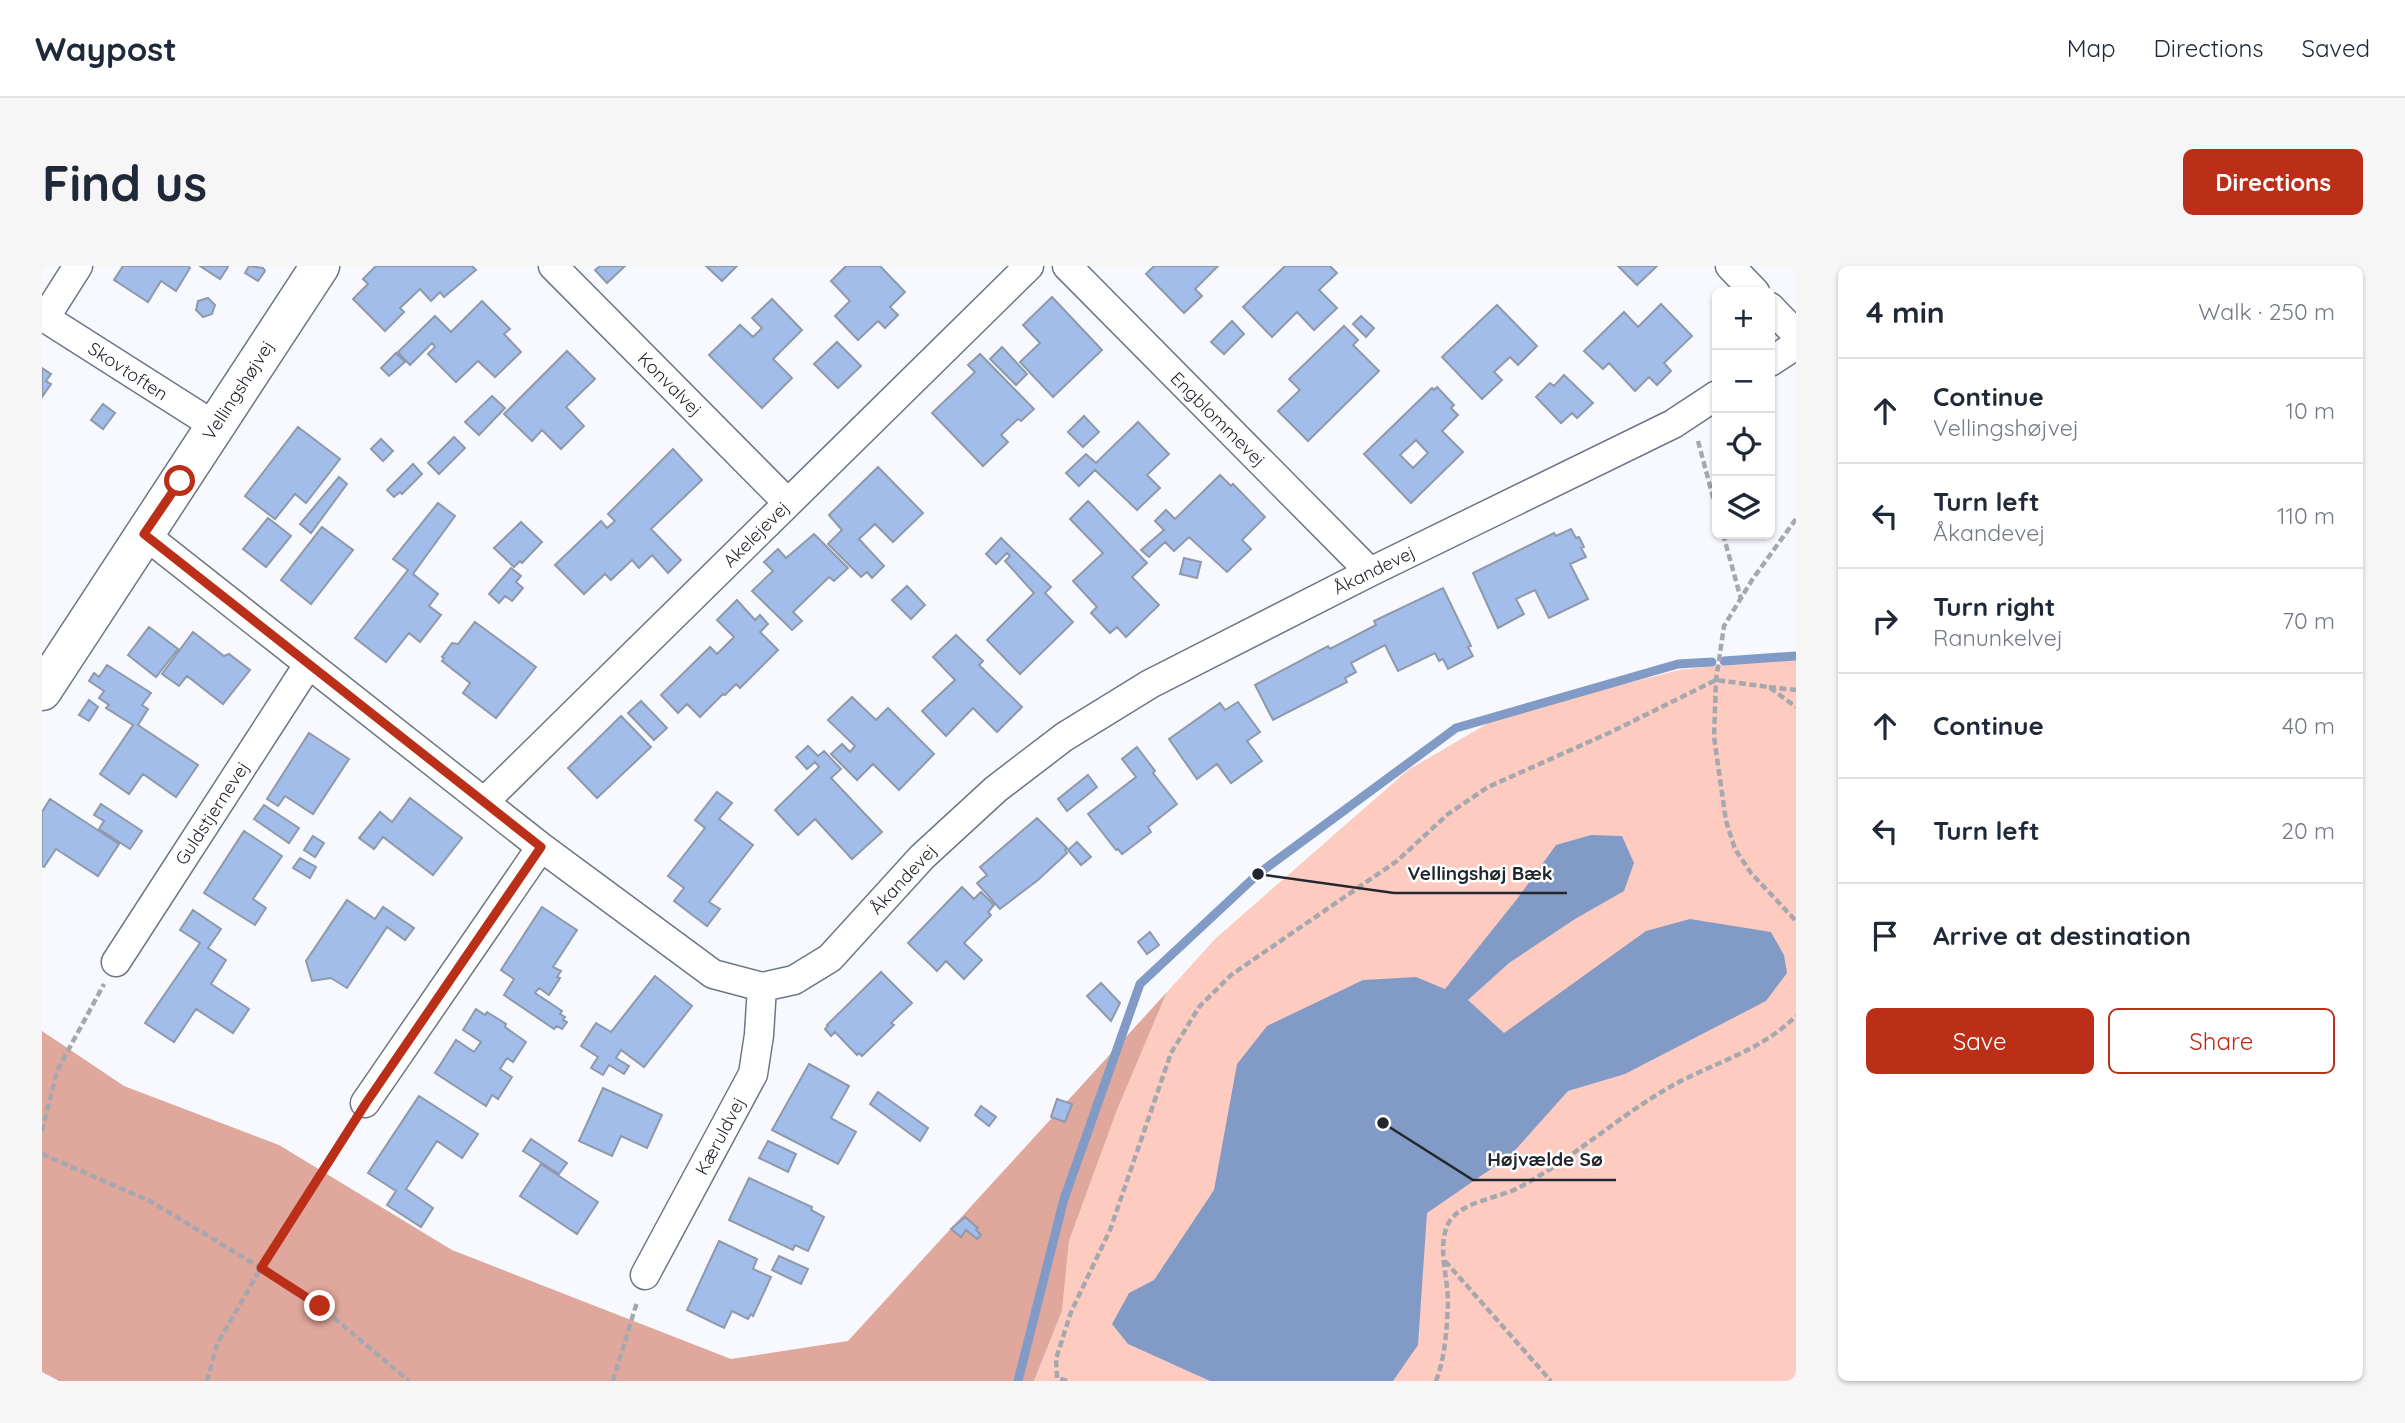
<!DOCTYPE html>
<html lang="en">
<head>
<meta charset="utf-8">
<style>
	:root { --surface:#fff; --page:#f6f6f7; --text:#1f2937; --muted:#747a83; --line:#e0e1e3; --accent:#bb2f19 }
	body { margin:0; font-family:Quicksand,sans-serif; background:var(--page); color:var(--text) }
	.controls { position:absolute; right:21px; top:21px; display:grid; overflow:hidden; border-radius:10px; box-shadow:0 2px 5px #0004 }
	.controls button { width:63px; height:63px; display:grid; place-items:center; padding:0; border:0; border-bottom:2px solid var(--line); background:var(--surface); color:var(--text); font:35px sans-serif }
	.stop { position:absolute; width:21px; height:21px; margin:-16px; border:5px solid #bb2f19; border-radius:50%; background:#fff }
	.stop.end { background:#bb2f19; border-color:#fff; box-shadow:0 2px 7px #0008 }
	.list { margin:0; padding:0; list-style:none }
	h2 { display:flex; justify-content:space-between; align-items:center; height:91px; margin:0; padding:0 28px; font-size:30px }
	h2 small { font-size:23px; font-weight:400; color:var(--muted) }
	.list li { display:grid; grid-template-columns:46px 1fr auto; gap:21px; align-items:center; box-sizing:border-box; height:105px; padding:0 28px; border-top:2px solid var(--line) }
	.list b { display:block; font-size:26px; white-space:nowrap }
	.list p { margin:0; font-size:23px; white-space:nowrap; color:var(--muted) }
	.list em { font-size:23px; font-style:normal; color:var(--muted) }
	.actions { display:flex; gap:14px; padding:21px 28px }
	.actions a { flex:1; padding:16px 0; border:2px solid var(--accent); border-radius:10px; text-align:center; font-size:24px; color:var(--accent) }
	.actions .main { background:var(--accent); color:#fff }
	.icon { flex:none; width:38px; height:38px; fill:none; stroke:currentColor; stroke-width:2; stroke-linecap:round; stroke-linejoin:round }
	.map { position:relative; flex:none; width:1754px; height:1115px; overflow:hidden; border-radius:10px }
	header { display:flex; align-items:center; gap:42px; box-sizing:border-box; height:98px; padding:0 35px; background:var(--surface); border-bottom:2px solid var(--line) }
	header strong { font-size:33px }
	nav { display:flex; gap:38px; margin-inline-start:auto; font-size:24px }
	.intro { display:flex; align-items:center; justify-content:space-between; box-sizing:border-box; height:168px; padding:0 42px }
	h1 { margin:0; font-size:49px }
	.button { padding:18px 32px; border-radius:10px; background:var(--accent); color:#fff; font-size:24px; font-weight:700 }
	main { display:flex; gap:42px; padding:0 42px }
	aside { flex:1; background:var(--surface); border-radius:10px; box-shadow:0 2px 5px #0004 }
	.map>svg:first-child { display:block }
	.green { fill:#fecbc0 }
	.forest { fill:#e0a79c }
	.water { fill:#829bc6 }
	.lines { fill:none; stroke-linecap:round; stroke-linejoin:round }
	.stream { stroke:#829bc6; stroke-width:9 }
	.building { fill:#a2bde9; stroke:#8e99ac; stroke-width:2; fill-rule:evenodd }
	.street-casing { stroke:#6b7687; stroke-width:31 }
	.secondary-casing { stroke:#6b7687; stroke-width:41 }
	.path { stroke:#a5a8ae; stroke-width:4.5; stroke-dasharray:7 3.5; stroke-linecap:butt }
	.street { stroke:#fff; stroke-width:28 }
	.secondary { stroke:#fff; stroke-width:38 }
	.route { stroke:#bb2f19; stroke-width:9 }
	.labels { text-anchor:middle; dominant-baseline:central; stroke-width:5; stroke-linejoin:round; paint-order:stroke }
	.street-label { font-size:18px; fill:#22262e; stroke:#fff }
	.leader { fill:none; stroke:#22262e; stroke-width:2.5 }
	.callout-dot { fill:#22262e; stroke:#fff; stroke-width:2.5 }
	.callout-label { font-size:19px; text-anchor:middle; font-weight:bold; fill:#22262e; stroke:#fff; stroke-width:5; stroke-linejoin:round; paint-order:stroke }
</style>
</head>
<body>
<header>
<strong>Waypost</strong>
<nav><a>Map</a><a>Directions</a><a>Saved</a></nav>
</header>
<div class="intro"><h1>Find us</h1><a class="button">Directions</a></div>
<main>
<div class="map">
<svg width="1754" height="1115" viewBox="0 0 1754 1115">
	<rect width="100%" height="100%" fill="#f7f9fe"/>
	<!-- green -->
	<path class="green" d="M1754,390V1115H992L1020,1045L1027,975L1075,844L1125,726L1173,673L1366,504L1460,449L1637,404Z"/>
	<!-- forest -->
	<path class="forest" d="M1125,726L1075,844L1027,975L1020,1045L992,1115H17L0,1106V765L82,820L237,879L410,984L689,1093L806,1075Z"/>
	<!-- water -->
	<path class="water" d="M1549,569L1580,570L1592,597L1582,625L1533,653L1467,697L1426,734L1462,767L1604,665L1648,653L1729,666L1742,689L1745,707L1724,735L1583,808L1526,825L1468,890L1385,947L1376,1079L1351,1115H1168L1086,1078L1070,1058L1087,1027L1112,1014L1172,924L1195,798L1225,760L1321,714L1374,711L1403,723L1475,633L1514,579Z"/>
	<g class="lines">
		<!-- stream -->
		<path class="stream" d="M1682,395L1754,390
			M976,1115L1022,933L1098,718L1216,608L1414,462L1636,398L1670,396"/>
	</g>
	<!-- building -->
	<path class="building" d="M81,0H146L148,2L134,25L119,15L106,36L72,14Z
		M158,0H185L186,1L178,13Z
		M207,0L221,2L223,5L216,15L203,7Z
		M334,0H430L434,4L402,31L398,26L389,35L378,23L358,42L362,46L343,65L311,33L326,18L321,13Z
		M558,0H583L565,17L553,4Z
		M664,0H695L680,15Z
		M804,0H838L863,26L848,41L856,49L843,62L836,55L816,74L793,50L808,35L789,15Z
		M1112,0H1176L1153,23L1160,30L1142,47L1104,8Z
		M1243,0H1288L1295,7L1277,24L1295,42L1272,64L1255,46L1230,71L1201,41Z
		M1576,0H1615L1595,19Z
		M1010,31L1060,84L1011,131L978,96L998,77L981,59Z
		M166,32L173,39L170,48L161,51L154,44L156,35Z
		M730,33L760,64L731,93L750,112L720,142L667,89L698,59L711,71L720,62L710,52Z
		M440,35L468,63L462,68L479,86L453,111L436,95L414,116L386,88L393,81L390,77L368,99L356,86L393,50L409,66Z
		M1619,38L1650,70L1622,97L1629,105L1615,119L1607,111L1593,125L1567,97L1561,103L1542,85L1582,46L1596,61Z
		M1455,39L1495,80L1476,99L1468,91L1452,106L1460,114L1440,133L1400,91Z
		M1319,50L1332,62L1324,71L1311,58Z
		M1190,55L1202,68L1182,88L1169,76Z
		M1302,60L1316,74L1311,79L1337,105L1266,175L1236,145L1258,124L1247,113Z
		M795,76L819,100L796,122L772,98Z
		M960,81L985,108L974,119L948,93Z
		M525,85L553,113L524,141L542,160L519,183L500,164L490,175L462,148Z
		M354,87L363,96L347,110L339,102Z
		M938,88L992,143L979,155L976,153L959,169L966,176L941,200L890,147L933,106L926,99Z
		M0,102L9,108L4,115L9,118L0,131Z
		M1522,109L1551,137L1535,152L1530,147L1519,157L1494,131L1508,117L1512,120Z
		M1395,121L1412,139L1409,142L1416,149L1400,165L1421,186L1369,237L1322,188L1390,122L1392,124ZM1374,174L1386,187L1371,202L1358,189Z
		M450,130L463,142L437,169L423,156Z
		M61,138L73,147L61,163L49,154Z
		M1042,150L1057,166L1041,181L1026,166Z
		M1096,156L1127,188L1105,209L1118,222L1095,244L1053,204L1037,220L1024,207L1044,188L1054,197Z
		M256,161L298,193L264,237L253,228L233,253L203,230Z
		M412,171L423,182L397,208L386,197Z
		M339,173L351,185L341,195L329,183Z
		M631,183L660,214L609,263L639,294L626,307L610,289L597,302L590,294L569,314L563,308L542,328L513,299L559,255L565,262L573,255L566,248Z
		M371,198L380,208L360,228L358,226L352,231L345,224Z
		M836,201L881,247L851,276L833,258L817,273L842,300L830,312L825,306L819,311L786,278L800,264L787,249Z
		M1178,209L1189,220L1191,218L1223,251L1200,274L1209,283L1185,306L1147,271L1132,285L1123,276L1107,291L1099,284L1122,264L1113,255L1124,244L1133,253Z
		M297,211L305,218L269,267L258,258Z
		M1046,235L1105,297L1090,311L1117,339L1084,371L1075,361L1068,367L1049,347L1055,341L1031,315L1061,287L1028,253Z
		M396,237L413,250L371,308L396,328L387,340L399,349L378,376L367,367L344,396L313,372L366,304L351,293Z
		M226,252L249,270L224,301L201,283Z
		M479,256L500,276L480,297L478,295L472,301L452,282Z
		M280,261L311,284L269,338L239,314Z
		M1529,263L1534,272L1537,271L1542,281L1539,282L1544,291L1528,298L1546,333L1507,352L1493,324L1474,333L1482,348L1456,362L1431,307L1512,267L1514,270Z
		M772,268L806,302L792,315L787,311L751,346L760,355L750,364L710,325L731,305L722,296L736,283L744,292Z
		M959,272L1009,321L1003,327L1031,356L978,408L945,374L992,327L963,295L968,290L965,287L954,298L944,288Z
		M1142,292L1159,296L1155,312L1138,308Z
		M469,302L479,310L474,316L481,322L470,335L463,330L457,337L447,328Z
		M865,320L883,339L869,353L850,334Z
		M1401,322L1429,380L1426,381L1431,390L1406,403L1401,393L1397,395L1393,387L1356,405L1343,379L1309,397L1314,406L1303,412L1305,416L1231,454L1213,419L1286,380L1288,383L1334,359L1332,355Z
		M695,334L713,354L718,349L726,358L718,366L736,384L698,422L694,418L683,429L681,428L658,451L645,438L636,447L619,429L668,381L675,388L692,371L675,354Z
		M433,356L494,401L454,452L421,427L428,417L400,395L402,392L400,391L410,377L416,378Z
		M107,361L136,383L114,411L86,389Z
		M151,366L182,390L187,388L208,404L181,438L145,410L137,420L120,408Z
		M914,369L941,395L937,399L980,441L955,466L931,442L904,470L880,445L913,414L891,391Z
		M65,399L109,427L100,439L106,443L96,459L156,499L134,531L101,508L87,528L58,508L91,459L64,442L67,439L57,432L62,425L47,415L52,407L57,411Z
		M810,431L834,454L846,442L892,488L857,524L831,498L815,514L789,488L800,478L808,486L813,480L786,454Z
		M47,434L56,441L47,455L37,449Z
		M599,435L625,462L612,474L586,447Z
		M1196,436L1218,466L1205,475L1220,495L1189,517L1175,498L1155,513L1127,473L1178,437L1183,444Z
		M579,450L609,481L555,532L526,502Z
		M267,467L307,493L271,548L243,530L236,540L225,533Z
		M766,480L776,490L782,485L799,503L789,512L840,566L810,593L773,553L756,569L733,544L777,501L773,496L765,503L754,491Z
		M1095,481L1113,505L1111,507L1135,538L1106,561L1109,566L1080,588L1076,583L1074,584L1046,548L1094,511L1080,493Z
		M1046,509L1055,521L1025,545L1016,533Z
		M675,526L690,537L677,553L711,579L667,636L678,643L665,660L632,635L642,622L626,610L663,562L653,554Z
		M368,532L420,572L391,609L341,571L332,583L317,572L338,546L350,556Z
		M8,533L77,578L56,610L14,583L2,601L0,600V546Z
		M59,538L100,565L88,583L57,563L62,555L52,549Z
		M222,539L257,562L247,577L212,553Z
		M995,552L1025,582L1023,584L1025,587L996,614L958,643L935,617L945,609L938,601Z
		M202,565L240,590L211,633L224,642L213,659L162,627Z
		M271,570L282,577L273,591L262,584Z
		M1035,576L1049,591L1039,599L1026,584Z
		M258,592L274,601L268,612L251,602Z
		M920,621L932,633L939,626L952,639L946,646L949,649L922,677L940,694L922,713L904,695L895,705L866,677Z
		M305,634L333,653L341,641L372,662L363,674L345,661L305,722L289,712L270,715L264,695Z
		M500,641L535,664L511,701L519,705L515,711L518,712L507,729L497,722L493,727L520,745L518,748L523,751L521,754L525,756L520,763L515,760L512,763L462,729L472,713L459,704Z
		M151,644L179,663L166,682L184,694L169,718L207,743L191,767L154,743L132,776L103,757L158,677L138,664Z
		M1108,666L1117,679L1105,688L1096,676Z
		M839,706L870,737L849,757L852,759L820,790L817,787L815,789L793,766L789,770L783,763L786,760L785,759Z
		M613,710L650,740L602,801L579,784L574,792L587,800L582,808L567,799L561,809L549,802L556,791L539,780L554,757L569,766Z
		M1059,717L1078,737L1069,755L1045,730Z
		M434,743L443,749L445,746L464,758L463,761L484,776L471,796L465,792L458,803L470,811L456,833L450,829L444,840L393,807L414,774L432,786L439,776L421,764Z
		M767,798L807,820L789,852L814,866L796,898L730,864Z
		M561,822L620,849L605,882L579,870L570,890L537,875Z
		M836,826L886,862L878,875L828,838Z
		M377,830L436,868L420,892L395,875L364,923L391,942L379,961L345,939L354,925L326,907Z
		M1015,833L1030,838L1023,856L1009,851Z
		M939,840L954,851L947,860L933,849Z
		M489,873L525,897L517,908L481,885Z
		M726,875L754,888L746,906L717,892Z
		M499,898L556,936L535,968L478,930Z
		M707,912L770,941L769,944L782,951L766,985L753,979L751,984L687,954Z
		M923,951L936,962L934,964L939,969L935,973L924,964L919,971L909,963Z
		M677,975L715,993L711,1003L729,1011L711,1050L709,1048L706,1053L690,1045L682,1062L645,1044Z
		M737,990L766,1003L759,1018L730,1004Z"/>
	<g class="lines">
		<!-- street casing -->
		<g class="street-casing">
			<path id="street" d="M511,0L746,237
				M1025,0L1328,306
				M1688,0L1713,26
				M1728,41L1754,68
				M0,50L173,160
				M3,52L36,0
				M1728,96L1754,79
				M102,268L499,581L671,708L720,721L752,714L788,692L880,591L954,523L1022,471L1108,418L1328,306L1631,158L1675,129
				M442,536L987,0
				M74,696L266,399
				M323,837L499,581
				M603,1009L711,808L717,769L720,721"/>
		</g>
		<!-- secondary casing -->
		<g class="secondary-casing">
			<path id="secondary" d="M0,425L278,0"/>
		</g>
		<!-- path -->
		<path class="path" d="M1656,175L1675,246
			M1754,253L1710,314L1682,360L1674,414L1672,471L1684,555L1693,583L1709,607L1754,655
			M1681,268L1699,333
			M1727,421L1754,424
			M0,865L15,805L62,718
			M0,888L108,935L219,1002L278,1040L367,1115
			M1403,995L1509,1115
			M165,1115L175,1078L219,1002L308,861
			M571,1115L595,1036
			M1025,1115L1015,1112L1014,1093L1029,1046L1068,964L1129,787L1157,741L1189,709L1355,595L1406,548L1446,521L1569,466L1674,414L1727,421L1754,441
			M1394,1115C1403,1092 1405,1062 1406,1037C1406,1011 1395,981 1406,958C1418,935 1455,933 1476,922C1527,895 1571,855 1621,825C1665,798 1716,788 1754,750"/>
		<!-- street -->
		<use href="#street" class="street"/>
		<!-- secondary -->
		<use href="#secondary" class="secondary"/>
	</g>
	<g class="lines">
		<!-- route -->
		<path class="route" d="M138,215L102,268L499,581L324,837L219,1002L278,1040"/>
	</g>
	<g class="labels">
		<!-- street labels -->
		<g class="street-label">
			<text transform="translate(86 105) rotate(33)">Skovtoften</text>
			<text transform="translate(628 118) rotate(45)">Konvalvej</text>
			<text transform="translate(196 124) rotate(-57)">Vellingshøjvej</text>
			<text transform="translate(1176 153) rotate(45)">Engblommevej</text>
			<text transform="translate(714 268) rotate(-45)">Akelejevej</text>
			<text transform="translate(1332 304) rotate(-26)">Åkandevej</text>
			<text transform="translate(170 547) rotate(-57)">Guldstjernevej</text>
			<text transform="translate(861 613) rotate(-47)">Åkandevej</text>
			<text transform="translate(678 870) rotate(-62)">Kæruldvej</text>
		</g>
	</g>
	<!-- callouts -->
	<path class="leader" d="M1216 608L1352 627H1525M1341 857L1431 914H1574"/>
	<g class="callout-dot">
		<circle cx="1216" cy="608" r="7"/>
		<circle cx="1341" cy="857" r="7"/>
	</g>
	<g class="callout-label">
		<text x="1438" y="614">Vellingshøj Bæk</text>
		<text x="1503" y="900">Højvælde Sø</text>
	</g>
</svg>
<div class="controls">
<button>+</button>
<button>−</button>
<button><svg class="icon" aria-label="locate" viewBox="0 0 24 24"><circle cx="12" cy="12" r="6"/><path d="M12 2v4M12 18v4M2 12h4M18 12h4"/></svg></button>
<button><svg class="icon" aria-label="layers" viewBox="0 0 24 24"><path d="M12 4l9 5-9 5-9-5zM3 14l9 5 9-5"/></svg></button>
</div>
<div class="stop" style="left:138px;top:215px"></div>
<div class="stop end" style="left:278px;top:1040px"></div>
</div>
<aside>
<h2>4 min<small>Walk · 250 m</small></h2>
<ul class="list">
<li><svg class="icon" aria-label="ahead" viewBox="0 0 24 24"><path d="M12 20V5M6 11l6-6 6 6"/></svg><div><b>Continue</b><p>Vellingshøjvej</p></div><em>10 m</em></li>
<li><svg class="icon" aria-label="left" viewBox="0 0 24 24"><path d="M17 20v-9H6M10 6l-5 5 5 5"/></svg><div><b>Turn left</b><p>Åkandevej</p></div><em>110 m</em></li>
<li><svg class="icon" aria-label="right" viewBox="0 0 24 24"><path d="M7 20v-9h11M14 6l5 5-5 5"/></svg><div><b>Turn right</b><p>Ranunkelvej</p></div><em>70 m</em></li>
<li><svg class="icon" aria-label="ahead" viewBox="0 0 24 24"><path d="M12 20V5M6 11l6-6 6 6"/></svg><div><b>Continue</b></div><em>40 m</em></li>
<li><svg class="icon" aria-label="left" viewBox="0 0 24 24"><path d="M17 20v-9H6M10 6l-5 5 5 5"/></svg><div><b>Turn left</b></div><em>20 m</em></li>
<li><svg class="icon" aria-label="arrive" viewBox="0 0 24 24"><path d="M6 21V4h12l-3 4 3 4H6"/></svg><div><b>Arrive at destination</b></div></li>
</ul>
<div class="actions"><a class="main">Save</a><a>Share</a></div>
</aside>
</main>
</body>
</html>
